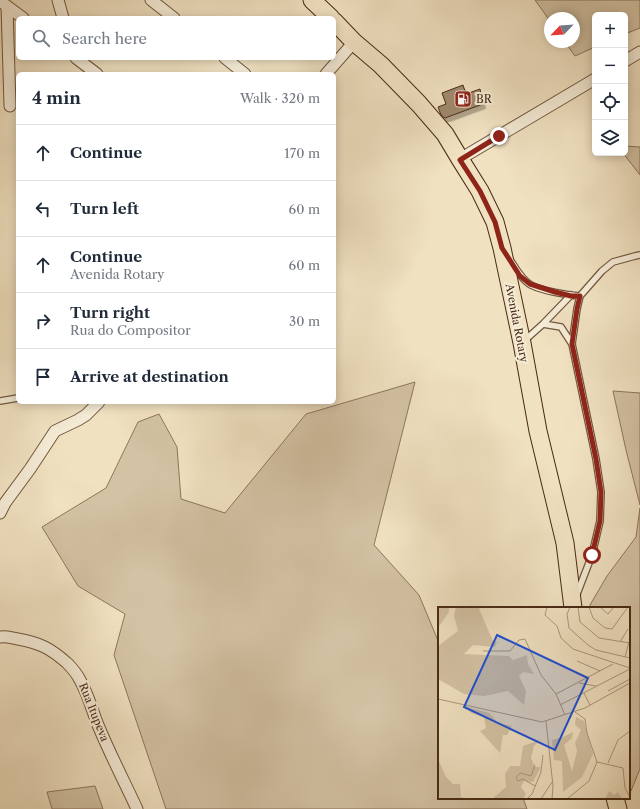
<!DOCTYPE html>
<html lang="en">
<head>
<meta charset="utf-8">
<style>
	:root { --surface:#fff; --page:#f2f2f3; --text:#1f2937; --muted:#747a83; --line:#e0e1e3 }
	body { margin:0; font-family:"Libre Caslon Text",serif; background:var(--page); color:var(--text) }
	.controls { position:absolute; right:12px; top:12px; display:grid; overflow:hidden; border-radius:6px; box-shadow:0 2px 10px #0003 }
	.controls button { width:36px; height:36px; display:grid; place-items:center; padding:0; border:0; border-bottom:1px solid var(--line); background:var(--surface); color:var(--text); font:20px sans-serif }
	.compass { position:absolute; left:544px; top:12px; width:36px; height:36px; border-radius:50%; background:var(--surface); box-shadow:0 2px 10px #0003; rotate:245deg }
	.stop { position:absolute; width:12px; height:12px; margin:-9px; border:3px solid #8f2418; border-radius:50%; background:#fff }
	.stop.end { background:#8f2418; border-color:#fff; box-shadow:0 1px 4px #0008 }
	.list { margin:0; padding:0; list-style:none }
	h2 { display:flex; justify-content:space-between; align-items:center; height:52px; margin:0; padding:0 16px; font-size:17px }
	h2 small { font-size:13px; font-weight:400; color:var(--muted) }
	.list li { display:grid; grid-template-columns:26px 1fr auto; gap:12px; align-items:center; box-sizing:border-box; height:56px; padding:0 16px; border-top:1px solid var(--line) }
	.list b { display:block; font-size:15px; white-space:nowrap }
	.list p { margin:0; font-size:13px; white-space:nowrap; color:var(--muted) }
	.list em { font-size:13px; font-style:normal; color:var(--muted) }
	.icon { flex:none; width:22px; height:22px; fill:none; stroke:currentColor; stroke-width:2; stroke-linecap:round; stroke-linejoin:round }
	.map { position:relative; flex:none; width:640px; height:809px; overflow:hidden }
	.search { position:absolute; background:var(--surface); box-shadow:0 2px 10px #0003; left:16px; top:16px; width:320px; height:44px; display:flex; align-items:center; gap:10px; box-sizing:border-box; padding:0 14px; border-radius:6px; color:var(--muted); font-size:15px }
	.panel { position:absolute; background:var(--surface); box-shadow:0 2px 10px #0003; left:16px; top:72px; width:320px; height:332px; border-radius:6px }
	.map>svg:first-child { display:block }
	.green { fill:#d3c2a4; stroke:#8e765c }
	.building { fill:#9f896e; stroke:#482a14; filter:url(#shadow) }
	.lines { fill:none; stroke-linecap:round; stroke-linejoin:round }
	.lane-casing { stroke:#72583f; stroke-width:8 }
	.street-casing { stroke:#72583f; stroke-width:13 }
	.primary-casing { stroke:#482a14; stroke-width:19 }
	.lane { stroke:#f5ecd7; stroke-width:5.5 }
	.street { stroke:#f5ecd7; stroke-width:11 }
	.primary { stroke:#f0e1c1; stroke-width:17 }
	.route { stroke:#8f2418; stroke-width:5 }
	.labels { text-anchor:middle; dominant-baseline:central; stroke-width:4; stroke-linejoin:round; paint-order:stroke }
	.poi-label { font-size:11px; fill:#482a14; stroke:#f5ecd7; text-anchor:start }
	.street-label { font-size:11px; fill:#482a14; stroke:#f5ecd7 }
	.inset-road { fill:none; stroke:#ad987c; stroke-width:1 }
	.view { fill:#1d4ed8; fill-opacity:0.15; stroke:#1d4ed8; stroke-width:2 }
	.inset-edge { fill:none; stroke:#482a14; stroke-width:2 }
</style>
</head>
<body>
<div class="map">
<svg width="640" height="809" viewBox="0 0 640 809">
	<defs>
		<filter id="shadow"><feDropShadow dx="2.5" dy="4.5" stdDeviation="0" flood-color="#0004"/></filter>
	</defs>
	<rect width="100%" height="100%" fill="#f0e1c1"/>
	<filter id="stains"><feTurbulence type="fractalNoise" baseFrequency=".005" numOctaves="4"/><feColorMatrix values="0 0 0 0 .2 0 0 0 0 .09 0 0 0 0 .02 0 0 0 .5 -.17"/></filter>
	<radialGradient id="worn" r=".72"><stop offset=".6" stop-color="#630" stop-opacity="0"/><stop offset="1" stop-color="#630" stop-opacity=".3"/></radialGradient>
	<!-- green -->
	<path class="green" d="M535,0H640V28L625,34V15H595V47L575,56L565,42H574V18H550V21Z
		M625,146L640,147V175L623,153H625Z
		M415,382L374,545L419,595L439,643V798H523L527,809H166L114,655L125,614L78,586L42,527L106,488L138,422L159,414L177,447L181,499L225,513L306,414Z
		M613,391L640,393V505L626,450Z
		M640,508V769L631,791L629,783V608H591L590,605L607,576L636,537Z
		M95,786L103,809H52L47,792Z"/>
	<!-- building -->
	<path class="building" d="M463,85L466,94L480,89L483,104L445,118L441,115L438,107L446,104L442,93Z"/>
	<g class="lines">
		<!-- lane casing -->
		<g class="lane-casing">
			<path id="lane" d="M511,261C516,269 522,280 531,285C543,291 567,295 580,296
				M543,324L561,327L572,344
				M524,341L543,324L571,295
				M0,401L18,398
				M577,594L592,555L600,521L601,492L596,459L572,344L577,309L580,296L602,271L613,262L635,256L640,255"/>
		</g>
		<!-- street casing -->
		<g class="street-casing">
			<path id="street" d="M58,0L63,18
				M151,0L174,18
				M0,1L23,18
				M7,6L10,106
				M76,58L97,74
				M225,58L245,74
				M625,61L640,52
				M326,74L354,42
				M460,159L595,79
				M0,513L5,503L30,469L55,431L78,420L86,415L99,402
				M0,637C6,636 12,638 18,639C40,643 50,648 67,663C72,668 77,674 80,680C88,694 92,710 98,725C110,754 124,781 137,809"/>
		</g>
		<!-- primary casing -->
		<g class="primary-casing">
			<path id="primary" d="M312,0L331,18
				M334,21L354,42L381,65L419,104L445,134L460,159L480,191L495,222L502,248L522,343L538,431L565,543L573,608
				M615,798L618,809"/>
		</g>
		<!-- lane -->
		<use href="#lane" class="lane"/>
		<!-- street -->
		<use href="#street" class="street"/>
		<!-- primary -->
		<use href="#primary" class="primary"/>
	</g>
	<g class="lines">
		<!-- route -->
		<path class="route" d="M499,136L460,160L480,191L495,222L502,248L520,276L530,284L555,292L571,296H580L577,309L572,344L596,459L601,492L600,521L592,555"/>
	</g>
	<!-- icons -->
	<defs>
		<g id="fuel-square" transform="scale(0.9)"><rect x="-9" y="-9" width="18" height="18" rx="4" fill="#8f2418" stroke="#f5ecd7"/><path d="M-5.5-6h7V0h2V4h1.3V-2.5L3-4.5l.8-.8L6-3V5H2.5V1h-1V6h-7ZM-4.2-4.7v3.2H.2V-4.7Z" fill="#fff"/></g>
	</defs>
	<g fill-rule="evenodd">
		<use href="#fuel-square" x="463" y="99"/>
	</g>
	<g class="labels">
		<!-- poi labels -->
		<g class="poi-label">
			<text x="476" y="99">BR</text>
		</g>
		<!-- street labels -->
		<g class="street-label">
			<text transform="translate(517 323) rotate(79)">Avenida Rotary</text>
			<text transform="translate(94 712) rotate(68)">Rua Itupeva</text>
		</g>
	</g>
	<!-- overview -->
	<g transform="translate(438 607)">
		<rect width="192" height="192" fill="#f0e1c1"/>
		<path d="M0,0H11V5L0,21ZM18,0H43L41,2L55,34L59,35L57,40L35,38L26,47L71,49L75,53L89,48L90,57L96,67L85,65L81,69L88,84L86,98L70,84L46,89L26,87L0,72V39L20,24L16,9ZM28,100L51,106L60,116L74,119L69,128H65L62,146L42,124L48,121L46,110L33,106ZM138,110L146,114L155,147L144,170L125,185L124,154L116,153L114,133L125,130L135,125L134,131L126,138L134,164L139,144L137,136L143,123L137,118ZM102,133L96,139L93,151L97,160H103L95,175L86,174L83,180L88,187L85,192H54L68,180L67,167L72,159H82L85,139ZM0,152L8,170L15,177H22L23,190L29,192H2L0,187ZM171,184L176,188L180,185L184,192H167Z" fill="#d3c2a4"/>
		<path class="inset-road" d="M109,0L107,8L119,19L123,31L135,42L192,61M132,0L129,7L131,21L150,38L158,43L192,51M140,0L142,15L161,31L192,36M151,0L155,11L167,21L174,22L190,0M162,0L170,7L176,0M182,35L190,22M45,44H72L81,33L87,32L103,68L118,87L127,108M187,50L191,35M139,54L162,64M138,66L149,71M141,76L158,79M170,84L192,72M146,86L152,98M118,87L175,57M0,92L104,115L147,101L192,76M122,98L192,62M108,114L115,179L114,192M159,155L185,161L187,181L192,190M170,156L180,133L192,124M97,179L85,172L80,174L78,171L82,166L93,169L97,158M89,192L94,187L103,165L105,148M103,192L114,175M129,192L151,174L159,155L149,126L147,112L137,105"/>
		<path class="view" d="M59,28L150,71L117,143L26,100Z"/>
		<rect width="192" height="192" class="inset-edge"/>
	</g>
	<rect width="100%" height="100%" filter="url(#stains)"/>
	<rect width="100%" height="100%" fill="url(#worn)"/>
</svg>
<div class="controls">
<button>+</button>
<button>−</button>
<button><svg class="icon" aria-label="locate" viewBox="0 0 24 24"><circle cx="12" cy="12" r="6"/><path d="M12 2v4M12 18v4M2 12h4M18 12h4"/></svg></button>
<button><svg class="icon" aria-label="layers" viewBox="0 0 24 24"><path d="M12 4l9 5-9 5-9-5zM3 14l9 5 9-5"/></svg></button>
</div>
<svg class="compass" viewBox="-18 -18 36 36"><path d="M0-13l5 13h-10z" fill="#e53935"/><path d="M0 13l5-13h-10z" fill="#747a83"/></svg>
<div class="stop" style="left:592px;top:555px"></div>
<div class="stop end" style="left:499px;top:136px"></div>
<div class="search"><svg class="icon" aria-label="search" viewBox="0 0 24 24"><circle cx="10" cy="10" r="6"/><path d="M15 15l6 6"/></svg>Search here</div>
<section class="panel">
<h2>4 min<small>Walk · 320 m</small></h2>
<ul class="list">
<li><svg class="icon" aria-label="ahead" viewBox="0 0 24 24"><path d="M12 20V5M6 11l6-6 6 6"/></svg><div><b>Continue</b></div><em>170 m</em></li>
<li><svg class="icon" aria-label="left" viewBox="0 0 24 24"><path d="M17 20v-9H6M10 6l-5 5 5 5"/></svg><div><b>Turn left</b></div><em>60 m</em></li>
<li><svg class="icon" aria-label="ahead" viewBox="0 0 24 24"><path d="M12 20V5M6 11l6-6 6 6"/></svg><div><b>Continue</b><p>Avenida Rotary</p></div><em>60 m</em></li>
<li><svg class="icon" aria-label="right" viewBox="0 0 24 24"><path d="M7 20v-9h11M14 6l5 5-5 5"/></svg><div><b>Turn right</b><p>Rua do Compositor</p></div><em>30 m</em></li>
<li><svg class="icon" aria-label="arrive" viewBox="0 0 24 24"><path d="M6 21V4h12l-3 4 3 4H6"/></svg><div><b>Arrive at destination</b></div></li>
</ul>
</section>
</div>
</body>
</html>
